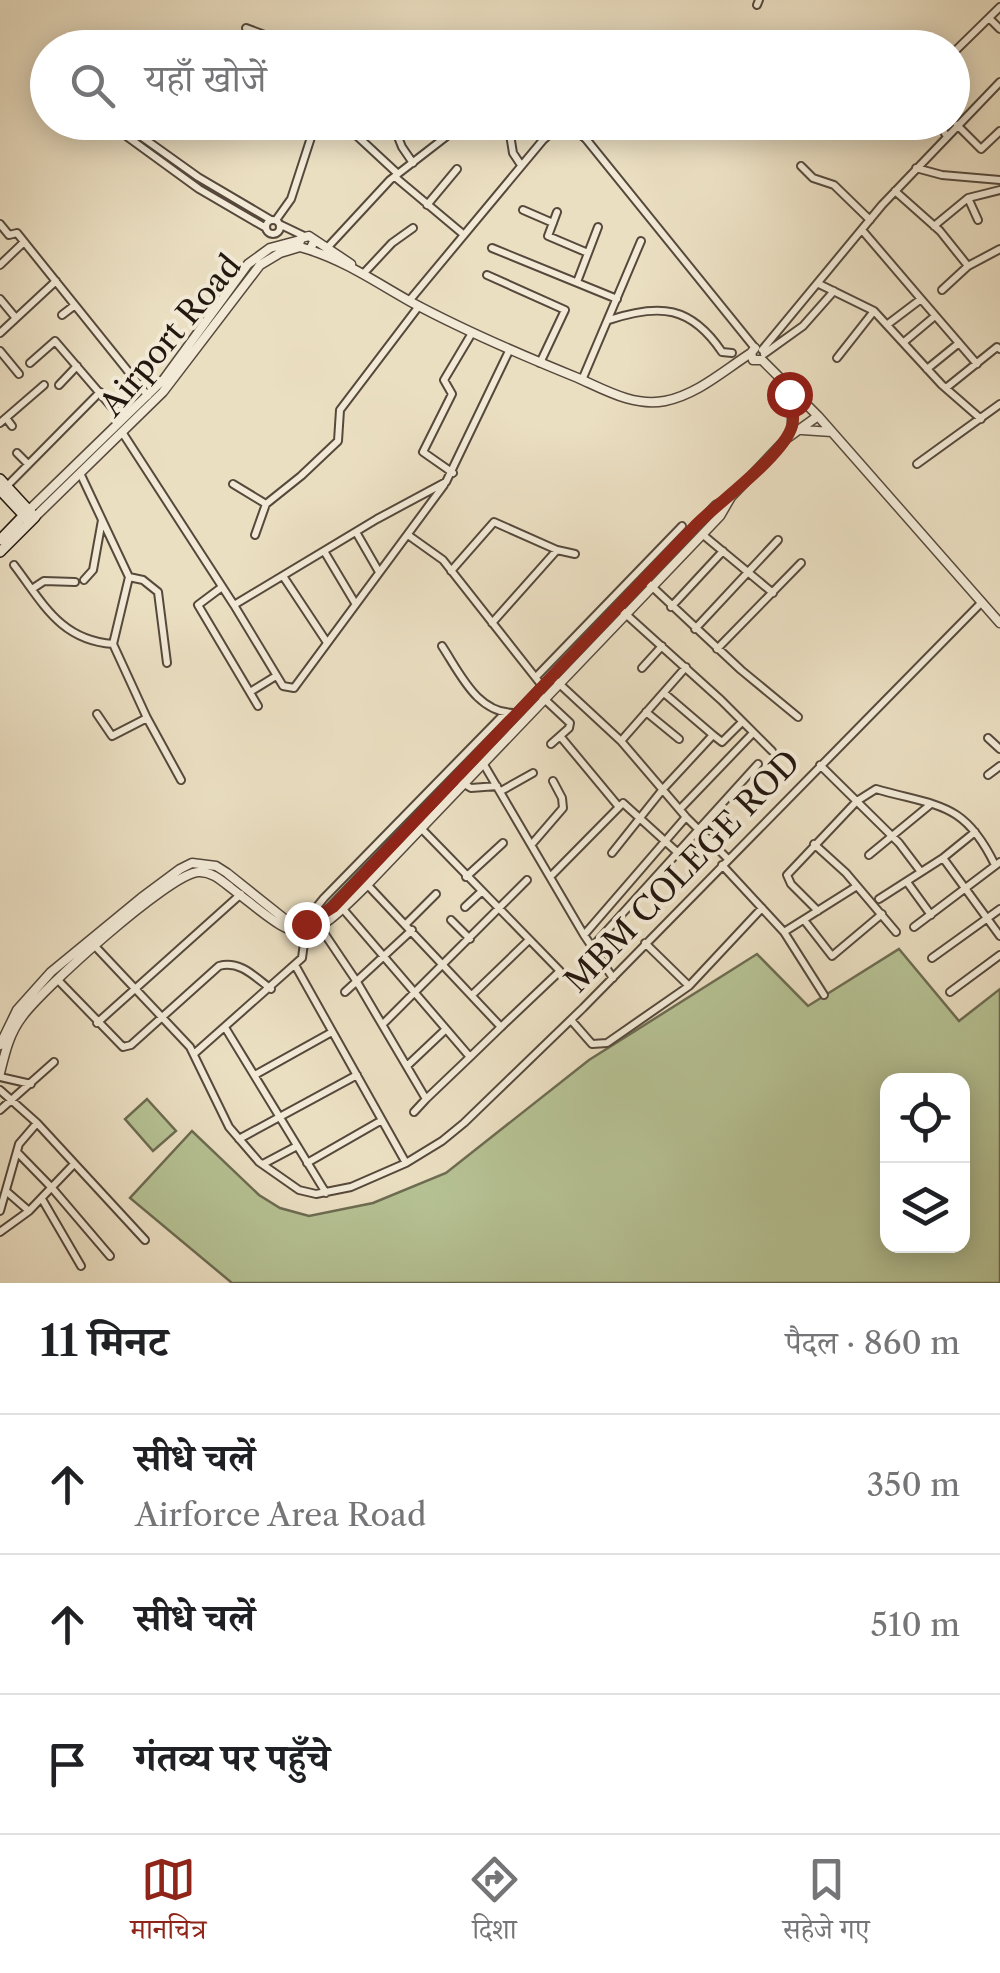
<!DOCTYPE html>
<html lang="hi">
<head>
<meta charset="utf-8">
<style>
	:root { --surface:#fff; --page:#f6f6f6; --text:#202124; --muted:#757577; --line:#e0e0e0; --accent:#8f2418 }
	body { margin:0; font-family:"Libre Caslon Text","Noto Serif Devanagari",serif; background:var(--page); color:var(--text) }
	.controls { position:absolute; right:30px; bottom:30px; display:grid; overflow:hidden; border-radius:20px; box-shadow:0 5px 25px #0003 }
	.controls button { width:90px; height:90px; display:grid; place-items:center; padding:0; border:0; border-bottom:2px solid var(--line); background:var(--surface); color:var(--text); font:50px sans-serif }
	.stop { position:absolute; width:30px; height:30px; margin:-22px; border:8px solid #8f2418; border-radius:50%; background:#fff }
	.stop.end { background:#8f2418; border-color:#fff; box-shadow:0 2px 10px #0008 }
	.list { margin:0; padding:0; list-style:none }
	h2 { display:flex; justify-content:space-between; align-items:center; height:130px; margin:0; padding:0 40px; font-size:42px }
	h2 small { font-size:32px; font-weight:400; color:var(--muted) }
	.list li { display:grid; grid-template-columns:65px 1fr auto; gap:30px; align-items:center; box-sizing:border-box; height:140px; padding:0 40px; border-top:2px solid var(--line) }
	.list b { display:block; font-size:38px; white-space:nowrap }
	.list p { margin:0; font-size:32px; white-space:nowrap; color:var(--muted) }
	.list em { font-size:32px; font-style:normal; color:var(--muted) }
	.icon { flex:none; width:55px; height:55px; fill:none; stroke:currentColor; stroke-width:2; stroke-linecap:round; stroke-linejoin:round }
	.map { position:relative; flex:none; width:1000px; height:1283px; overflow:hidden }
	.search { position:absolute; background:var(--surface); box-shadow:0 5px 25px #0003; left:30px; right:30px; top:30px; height:110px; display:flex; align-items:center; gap:25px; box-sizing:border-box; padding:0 35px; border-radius:55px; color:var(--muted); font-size:38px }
	.sheet { height:550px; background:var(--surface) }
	nav { display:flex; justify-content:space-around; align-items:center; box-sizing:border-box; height:140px; border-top:2px solid var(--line); background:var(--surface); font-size:28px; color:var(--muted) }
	nav a { display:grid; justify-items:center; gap:5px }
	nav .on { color:var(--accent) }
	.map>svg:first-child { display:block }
	.green { fill:#b6c294; stroke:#6d6c52; stroke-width:2.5; fill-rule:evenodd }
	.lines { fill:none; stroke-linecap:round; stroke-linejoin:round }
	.minor-casing { stroke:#56493c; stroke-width:10 }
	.tertiary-casing { stroke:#56493c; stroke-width:11 }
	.secondary-casing { stroke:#24170f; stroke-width:12 }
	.minor { stroke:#f2ead7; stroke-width:6 }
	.tertiary { stroke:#f2ead7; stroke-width:8 }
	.secondary { stroke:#f2ead7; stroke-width:9 }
	.route { stroke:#8f2418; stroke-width:12 }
	.labels { text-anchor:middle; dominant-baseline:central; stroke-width:8; stroke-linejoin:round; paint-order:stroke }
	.street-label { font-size:32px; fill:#24170f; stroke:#f2ead7 }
</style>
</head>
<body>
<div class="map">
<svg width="1000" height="1283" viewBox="0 0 1000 1283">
	<rect width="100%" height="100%" fill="#ebdfc2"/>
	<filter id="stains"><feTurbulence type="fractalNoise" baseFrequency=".002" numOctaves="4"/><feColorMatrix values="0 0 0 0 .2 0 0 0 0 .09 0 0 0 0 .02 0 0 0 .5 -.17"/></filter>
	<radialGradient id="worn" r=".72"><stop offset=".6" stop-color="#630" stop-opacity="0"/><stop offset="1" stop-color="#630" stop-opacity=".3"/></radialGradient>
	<!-- green -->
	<path class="green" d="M899,949L959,1021L1000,989V1283H232L130,1198L192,1131L259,1195L280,1208L309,1216L373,1203L446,1173L589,1060L757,954L808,1006ZM888,1080H962V1246H888Z
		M147,1099L176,1131L153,1151L125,1119Z"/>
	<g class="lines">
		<!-- minor casing -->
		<g class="minor-casing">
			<path id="minor" d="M757,5L759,0
				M989,18L1000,29
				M246,28L300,48
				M89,48L97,41
				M952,54L1000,7
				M107,122L199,189L266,228
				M121,122L198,177L271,220
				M335,122L356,135L398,174
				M392,122L402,147L413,163
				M432,122L451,134
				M508,122L513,153L521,165
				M938,122L946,135
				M957,125L981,149L1000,131
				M801,166L813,178L834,185L870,220
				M916,168L942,175L1000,180
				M395,177L463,234
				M895,191L940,231L968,266
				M968,198L978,220
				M427,205L457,169
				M523,210L553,223
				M557,212L548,236L588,253
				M276,220L291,199L316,122
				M266 227a7 7 0 1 1 14 0a7 7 0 1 1-14 0Z
				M0,224L9,235L17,233L148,396
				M281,225L304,236
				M934,226L968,198L1000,190
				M862,230L921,299
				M327,248L390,180L465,122
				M492,248L617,299
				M0,265L24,242
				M364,273L392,243L413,228
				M487,275L565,310L540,363
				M577,282L598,227
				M819,284L874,311L942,385L981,419
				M942,290L968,266L1000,249
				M0,299L15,317
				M409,301L543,140C558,126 570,125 586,139L755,348
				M62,315L75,305
				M609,320C660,303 691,306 722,352L732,353
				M888,324L921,299L977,364
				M0,333L56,281
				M904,342L935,316
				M762,350L882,205L1000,82
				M0,351L19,374
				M764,354L803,326L834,291
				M837,358L874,311
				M30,363L55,341L122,419
				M927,369L959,343
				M582,380L641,241
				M59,385L77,366
				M946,388L997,347L1000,349
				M6,418L12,426
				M0,423L44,385
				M122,432L234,605L377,519L446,482L509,351
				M17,453L28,464
				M917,464L1000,404
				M80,473L129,577L143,580L158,592L167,663
				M453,473L423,452L452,394L444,380L472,333
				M233,484L266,504
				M7,486L100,392
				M356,532L379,572
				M702,534L773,593
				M255,535L266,504L301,476L338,441L340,410L419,306
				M408,535L443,560L543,687
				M324,551L355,603
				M14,565C43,603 60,640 113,644L147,718L181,780
				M451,571L494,522L557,550L575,554
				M283,576L326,641
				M84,580L93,570L102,520
				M645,580L741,670L798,717
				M222,587L198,605L258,706
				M32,589L44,581L75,582
				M234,605L283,686L294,688L444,485
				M671,607L723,551
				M619,608L721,700L772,751
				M492,623L557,550
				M695,629L778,540
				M113,644L129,577
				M442,646C461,675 478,715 517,713
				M717,649L801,563
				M642,668L662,646
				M536,677L682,526
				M552,677L621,741L686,817L728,859
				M250,692L276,676
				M538,693L570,723L569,728L551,744
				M646,712L679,739
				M97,714L112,736L147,718
				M713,735L722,742L742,722
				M560,736L619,807
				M988,738L1000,749
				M621,741L686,667
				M483,763L584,935L613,978
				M820,765L899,843L921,872
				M988,775L1000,766
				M456,779L471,788L497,786
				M501,791L533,773
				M681,808L753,733
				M532,844L563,808L562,798L553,781
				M814,844L846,873L896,932
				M612,853L663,789L713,735L664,693
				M869,855L931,804
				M943,858L1000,936
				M722,865L784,932L824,995
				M551,876L623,803L677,852
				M466,877L503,843
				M361,878L501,1027L560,971L415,822
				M907,882L931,915
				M879,899L943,858L975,832
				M465,907L481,892
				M818,911L791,884L787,875L857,801L876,789C938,807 964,801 995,865
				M451,920L470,939
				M804,920L832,956L882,914
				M309,922L311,914L324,898L504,714
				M406,924L436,894
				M320,927L357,982L426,1099L470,1057L343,909
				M914,927L1000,862
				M784,932L857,886
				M584,935L686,817
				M645,943L689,986
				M93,944L190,1047L229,1127L259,1162L299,1190L316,1194L351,1187L406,1163L442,1141L464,1123L583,1008L982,602
				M592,947L758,764
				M932,958L1000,909
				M295,965L406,1163
				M57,979L123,1047L131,1045L219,966C240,960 255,977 271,989
				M345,992L412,930
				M950,992L1000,955
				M472,995L529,940
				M571,1020L592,1044L607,1043L689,986L762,908
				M97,1023L241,894
				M383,1024L527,880
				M226,1029L326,1193
				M195,1053L302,958L306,928
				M470,1057L501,1027
				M408,1065L445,1030
				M255,1075L332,1032
				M0,1077L31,1084
				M0,1090L37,1123L145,1240
				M0,1110L54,1062
				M414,1112L426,1099
				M239,1139L357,1075
				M17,1152L52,1188L110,1256
				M307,1163L382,1120
				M263,1164L297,1146
				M6,1191L29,1211
				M42,1199L81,1266
				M0,1211L19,1144L37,1123
				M0,1232L29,1211L74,1164"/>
		</g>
		<!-- tertiary casing -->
		<g class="tertiary-casing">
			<path id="tertiary" d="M299,244L301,238L309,236L351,264
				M310,250C347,262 377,283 411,302C465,331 521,355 578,378C605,390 634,407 665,401C698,394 723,371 751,353
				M755,348L751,353L753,360H762L818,416L1000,623
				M787,387L792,405V427
				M802,430L832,432
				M29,510L164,379L248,264L270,248L300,240
				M35,517L163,392L260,265L280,253L300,247L310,250L314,241
				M0,1045L17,1010L51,972L141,898L180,869L192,863L216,866L227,873L291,924H306L324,914L716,505L731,497L786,439L818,416
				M0,1073C5,1053 9,1034 22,1017C41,990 169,874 198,872C211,871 221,880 231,888C301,942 300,952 367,885L720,516L731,497"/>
		</g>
		<!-- secondary casing -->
		<g class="secondary-casing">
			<path id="secondary" d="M0,479L35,517L0,552
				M0,490L30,522
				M0,540L26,513"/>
		</g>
		<!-- minor -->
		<use href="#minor" class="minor"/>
		<!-- tertiary -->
		<use href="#tertiary" class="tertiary"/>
		<!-- secondary -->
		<use href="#secondary" class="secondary"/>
	</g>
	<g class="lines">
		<!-- route -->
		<path class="route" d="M306,924L333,907L697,524C719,502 784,455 792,426C795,416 792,404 789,394"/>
	</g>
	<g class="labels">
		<!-- street labels -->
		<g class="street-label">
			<text transform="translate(170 335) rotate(-50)">Airport Road</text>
			<text transform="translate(682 871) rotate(-46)">MBM COLEGE ROD</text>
		</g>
	</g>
	<rect width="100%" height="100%" filter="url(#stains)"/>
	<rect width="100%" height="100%" fill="url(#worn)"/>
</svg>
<div class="controls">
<button><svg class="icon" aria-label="locate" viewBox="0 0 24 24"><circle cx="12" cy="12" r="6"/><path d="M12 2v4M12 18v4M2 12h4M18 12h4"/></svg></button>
<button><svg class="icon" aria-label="layers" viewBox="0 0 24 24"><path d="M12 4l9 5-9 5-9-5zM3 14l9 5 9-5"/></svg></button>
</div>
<div class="stop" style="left:789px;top:394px"></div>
<div class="stop end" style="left:306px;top:924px"></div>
<div class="search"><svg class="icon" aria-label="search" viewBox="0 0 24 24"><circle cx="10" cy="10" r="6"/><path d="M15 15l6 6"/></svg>यहाँ खोजें</div>
</div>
<section class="sheet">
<h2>11 मिनट<small>पैदल · 860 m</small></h2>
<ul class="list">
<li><svg class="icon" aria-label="ahead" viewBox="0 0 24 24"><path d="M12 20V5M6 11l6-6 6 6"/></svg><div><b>सीधे चलें</b><p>Airforce Area Road</p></div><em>350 m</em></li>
<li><svg class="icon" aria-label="ahead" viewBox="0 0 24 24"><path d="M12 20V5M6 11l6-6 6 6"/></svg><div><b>सीधे चलें</b></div><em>510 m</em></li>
<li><svg class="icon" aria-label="arrive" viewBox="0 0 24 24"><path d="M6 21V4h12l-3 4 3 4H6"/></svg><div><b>गंतव्य पर पहुँचे</b></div></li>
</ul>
</section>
<nav>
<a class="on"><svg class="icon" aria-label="map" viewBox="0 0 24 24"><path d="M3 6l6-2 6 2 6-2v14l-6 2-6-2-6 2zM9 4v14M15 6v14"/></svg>मानचित्र</a>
<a><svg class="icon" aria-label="directions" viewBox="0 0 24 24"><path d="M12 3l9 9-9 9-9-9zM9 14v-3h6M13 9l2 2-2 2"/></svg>दिशा</a>
<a><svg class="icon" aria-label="saved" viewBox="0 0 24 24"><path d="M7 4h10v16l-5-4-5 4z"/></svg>सहेजे गए</a>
</nav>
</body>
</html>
